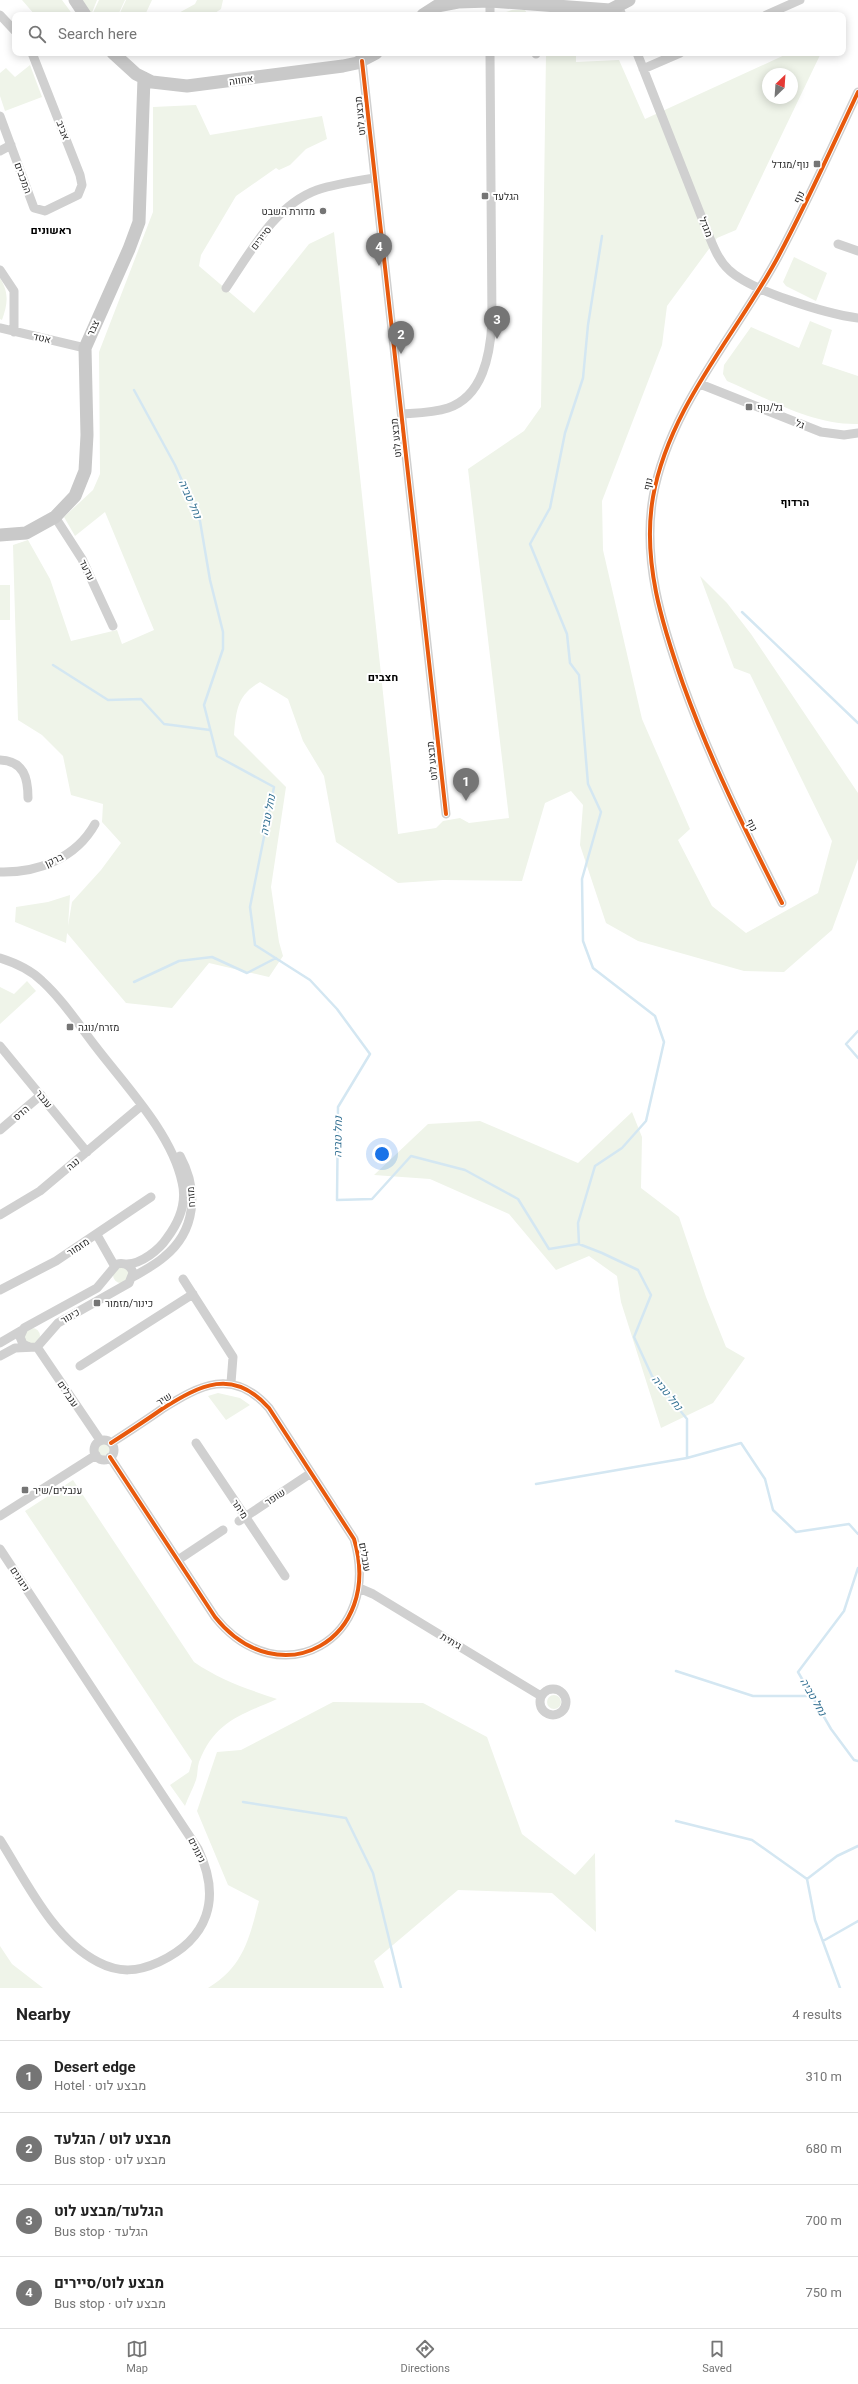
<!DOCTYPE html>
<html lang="en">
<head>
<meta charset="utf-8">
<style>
	:root { --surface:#fff; --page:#f2f2f2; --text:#222; --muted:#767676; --line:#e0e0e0; --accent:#757575 }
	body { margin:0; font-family:Roboto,Heebo,sans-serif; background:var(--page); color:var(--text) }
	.compass { position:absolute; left:762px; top:68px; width:36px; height:36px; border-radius:50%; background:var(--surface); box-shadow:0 2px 10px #0003; rotate:25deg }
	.you { position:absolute; left:382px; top:1154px; width:14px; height:14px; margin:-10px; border:3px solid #fff; border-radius:50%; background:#1a73e8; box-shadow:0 0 0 6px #1a73e833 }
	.badge { display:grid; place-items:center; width:26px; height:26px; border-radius:50%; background:var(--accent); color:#fff; font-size:13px; font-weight:700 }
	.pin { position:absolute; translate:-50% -33px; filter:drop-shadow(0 1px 2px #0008) }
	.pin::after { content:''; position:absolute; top:21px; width:14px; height:12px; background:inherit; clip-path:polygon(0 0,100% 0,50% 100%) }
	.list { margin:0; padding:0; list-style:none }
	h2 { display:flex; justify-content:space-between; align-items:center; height:52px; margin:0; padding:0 16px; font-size:17px }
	h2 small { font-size:13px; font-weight:400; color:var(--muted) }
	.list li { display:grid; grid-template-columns:26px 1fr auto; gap:12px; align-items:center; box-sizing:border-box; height:72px; padding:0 16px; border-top:1px solid var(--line) }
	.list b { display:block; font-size:15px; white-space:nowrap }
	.list p { margin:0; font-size:13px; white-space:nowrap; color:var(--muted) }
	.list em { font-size:13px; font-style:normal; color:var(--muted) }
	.icon { flex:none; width:22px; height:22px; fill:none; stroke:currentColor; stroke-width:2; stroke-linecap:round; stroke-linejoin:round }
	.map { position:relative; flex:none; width:858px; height:1988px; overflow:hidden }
	.search { position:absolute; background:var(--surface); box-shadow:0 2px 10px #0003; left:12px; right:12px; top:12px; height:44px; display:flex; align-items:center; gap:10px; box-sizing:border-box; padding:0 14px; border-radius:8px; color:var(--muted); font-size:15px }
	.sheet { height:340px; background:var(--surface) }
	nav { display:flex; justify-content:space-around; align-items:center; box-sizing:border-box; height:56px; border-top:1px solid var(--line); background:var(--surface); font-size:11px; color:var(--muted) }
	nav a { display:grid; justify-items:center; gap:2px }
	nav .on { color:var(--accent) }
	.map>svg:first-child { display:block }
	.green { fill:#eff4e9; fill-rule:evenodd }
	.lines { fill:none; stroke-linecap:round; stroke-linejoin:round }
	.stream { stroke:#d4e7f2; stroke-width:2.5 }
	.street { stroke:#d0d0d0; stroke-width:9 }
	.secondary { stroke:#c9c9c9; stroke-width:13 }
	.cycleway-casing { stroke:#fff; stroke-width:6 }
	.cycleway { stroke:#e8590c; stroke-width:4 }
	.poi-dot { fill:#757575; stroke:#fff; stroke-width:1.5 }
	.labels { text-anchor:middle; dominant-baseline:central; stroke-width:4; stroke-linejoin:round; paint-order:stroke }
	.street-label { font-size:10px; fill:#2b2b2b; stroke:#fff }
	.poi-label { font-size:10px; fill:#2b2b2b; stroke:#fff; text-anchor:start }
	.neighbourhood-label { font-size:11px; font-weight:bold; fill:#000; stroke:#fff }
	.water-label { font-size:11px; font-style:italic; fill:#347193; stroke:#fff }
</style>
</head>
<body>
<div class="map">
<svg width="858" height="1988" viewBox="0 0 858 1988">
	<rect width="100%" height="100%" fill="#fff"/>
	<!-- green -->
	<path class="green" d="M22,0H62L73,15H35Z
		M82,0H97L91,15Z
		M99,0H125L118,15H92Z
		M126,0H152L145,15H119Z
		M197,0H223L221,9L212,15H175L195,4Z
		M512,10H525L528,15H505L506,12Z
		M546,53H576V62L619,60L645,119L789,53H821L736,230L717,238L667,306L662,345L602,501L603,550L642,719L690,829L678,840L712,906L746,933L818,893L832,841L750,674L734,668L700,576L727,603L751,634L858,793V859L832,930L784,972L744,971L638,941L606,923L580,845L583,805L571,791L545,803L522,881L443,880L398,883L336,842L324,776L303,741L288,699L260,682C237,695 236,711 234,735L286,787L271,887L279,942L283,956L269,977L209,963L172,1008L126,1003L67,933L66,943L15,922L16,907L48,902L70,895L68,926L72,902L101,870L121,843L102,822L103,804L71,795L63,756L42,735L18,720L13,545L28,540L50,579L71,641L117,630L122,644L154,630L105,512L75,536L64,517L93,490L100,474L99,352L153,212V107L196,105L210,135L322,116L327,139L306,149L290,165L279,170L276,168L236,196L201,255L199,266L254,313L309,244L334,232L398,834L436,828L443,821L460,818L469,823L509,818L468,469L524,431L541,407ZM768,74H792V98H768Z
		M30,65L42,97L5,111L0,96V73L6,68L15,77Z
		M794,257L827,273L816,301L786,286L783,282Z
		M0,278C9,293 8,303 2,320L0,319Z
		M810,321L832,330L822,364L858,376V424C811,425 769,399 727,381L723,374L724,365L751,327L799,348Z
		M0,585H10V620H0Z
		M27,981L36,991L0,1024V987L14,994Z
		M632,1112L642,1137L641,1188L679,1217L706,1297L726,1347L745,1358L713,1403L661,1428L621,1302L617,1276L589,1256L556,1270L509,1214L430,1179L374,1175L428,1124L480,1121L578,1163Z
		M113 1275a8 8 0 1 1 16 0a8 8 0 1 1-16 0Z
		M24 1336a8 8 0 1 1 16 0a8 8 0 1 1-16 0Z
		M218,1393L240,1398L250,1405L226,1420L208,1396Z
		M97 1449a7 7 0 1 1 14 0a7 7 0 1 1-14 0Z
		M73,1480L194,1662C220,1680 247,1689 277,1699C241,1715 215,1721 199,1762C197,1768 198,1774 196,1780C193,1789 188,1797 185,1806L170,1785L189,1772L192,1761L25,1511Z
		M547 1702a7 7 0 1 1 14 0a7 7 0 1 1-14 0Z
		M333,1702L423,1703L487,1737L522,1834L575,1875L595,1853L596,1932L552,1893L458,1890L374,1961L384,1988H208C244,1966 249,1939 259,1901L228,1885L197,1811L217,1752L241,1750Z
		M0,1946L12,1964L43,1988H0Z"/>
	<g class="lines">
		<!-- stream -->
		<path class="stream" d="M134,390L175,465L200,521L210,580L223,632V649L204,705L217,756L274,787L250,907L255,945L310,980L337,1009L370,1054L338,1107L337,1200L372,1199L411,1156L465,1170L518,1199L549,1249L579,1244L602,1253L638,1270L651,1295L634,1337L652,1376L687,1419V1458L741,1443L765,1479L773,1510L796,1532L849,1524L858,1534
			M742,612L858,723
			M53,665L108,700L141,699L164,724L210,730
			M134,982L179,961L212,957L247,973L276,958
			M858,1031L846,1044L858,1058
			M579,1244L578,1223L595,1166L622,1148L646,1121L664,1042L655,1016L593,968L583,941L582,879L601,812L588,784L579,675L570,663L567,634L530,544L550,508L565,433L583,378L588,325L602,236
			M536,1484L687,1458
			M858,1568L844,1611L798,1672L831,1729L854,1760L858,1761
			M676,1671L753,1696H812
			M243,1802L346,1818L373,1873L401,1988
			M676,1821L752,1840L807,1879
			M823,1941L858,1921
			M840,1988L815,1920L807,1879L837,1856L858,1846"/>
		<!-- street -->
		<path class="street" d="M618,6L622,15
			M0,15L15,31
			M490,15V0
			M766,15L800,0
			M637,53L709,236C714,248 719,261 729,270C751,291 827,314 858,318
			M536,54V53
			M362,61L446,814
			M643,69L680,53
			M0,116L34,208L45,211L78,195L82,185L80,175L32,53
			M0,151L11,145
			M838,244L858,251
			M0,270L14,291V332
			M226,288C250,253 275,205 317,190C335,184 355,181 374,178
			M0,328L85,348
			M700,384L821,432L844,435L858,433
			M402,414C417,413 433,413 448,408C483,396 490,355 492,323L490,53
			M55,517L82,559L113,626
			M0,760C24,761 28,778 28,798
			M0,872C38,873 76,858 95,824
			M782,903C745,830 711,762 683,684C662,624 642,561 653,497C669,407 736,335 778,257C807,203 832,147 858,92
			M0,958C16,963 30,969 42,981C63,1000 79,1025 96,1047C125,1085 172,1134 182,1182C187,1202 179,1222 167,1238C159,1250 141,1264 127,1264
			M0,1046L87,1152
			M0,1130L41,1095
			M0,1215L40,1191L141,1106
			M97,1235L114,1265
			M133,1277C143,1271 155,1265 164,1257C196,1231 199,1191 180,1156
			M183,1279L233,1357L231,1383
			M0,1290L56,1261L151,1197
			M0,1343L22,1330
			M37,1347L100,1440
			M0,1356L15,1348L37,1347L58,1323L129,1283L133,1273C131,1266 125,1262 117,1264L97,1288L24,1328L20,1337L23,1344L29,1347
			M80,1366L193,1294
			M94 1450a10 10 0 1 1 20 0a10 10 0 1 1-20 0Z
			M196,1443L285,1576
			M110,1457L215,1617C280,1698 384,1639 354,1539L269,1408C233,1367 200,1385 162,1409C145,1421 128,1432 111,1443
			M0,1516L96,1455
			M239,1521L311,1473
			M0,1549L198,1849C222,1899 208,1939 159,1962C137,1972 119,1973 98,1962C53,1939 26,1881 0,1840
			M178,1560L223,1530
			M359,1588L373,1594L541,1696
			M540 1702a13 13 0 1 1 26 0a13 13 0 1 1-26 0Z"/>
		<!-- secondary -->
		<path class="secondary" d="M75,0L85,15
			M423,15L437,6L458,2L490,1L610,10L629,0
			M113,53L136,74L152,82L187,86L343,66L357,63L376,53
			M0,535L26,533L55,517L75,496L85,471L87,435L85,348L129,249L139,222L144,78"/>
		<!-- cycleway casing -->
		<g class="cycleway-casing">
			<path id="cycleway" d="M362,61L446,814
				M782,903C745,830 711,762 683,684C662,624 642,561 653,497C669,407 736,335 778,257C807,203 832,147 858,92
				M110,1457L215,1617C280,1698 384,1639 354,1539L269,1408C233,1367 200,1385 162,1409C145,1421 128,1432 111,1443"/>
		</g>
		<!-- cycleway -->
		<use href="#cycleway" class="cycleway"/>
	</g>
	<!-- markers -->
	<g class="poi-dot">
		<rect x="813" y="160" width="8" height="8" rx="2"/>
		<rect x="481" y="192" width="8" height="8" rx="2"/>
		<circle cx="323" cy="211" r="4"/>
		<rect x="745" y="403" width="8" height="8" rx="2"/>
		<rect x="66" y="1023" width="8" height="8" rx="2"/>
		<rect x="93" y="1299" width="8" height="8" rx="2"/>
		<rect x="21" y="1486" width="8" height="8" rx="2"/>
	</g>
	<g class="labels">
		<!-- street labels -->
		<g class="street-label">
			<text transform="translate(241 80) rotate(-8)">אחווה</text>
			<text transform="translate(360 116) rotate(-96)">מבצע לוט</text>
			<text transform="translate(63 130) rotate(69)">אביב</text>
			<text transform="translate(23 178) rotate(70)">המכבים</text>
			<text transform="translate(799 197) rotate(-64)">נוף</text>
			<text transform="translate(706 227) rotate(68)">מגדל</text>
			<text transform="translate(261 238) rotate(-52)">סיירים</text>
			<text transform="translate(93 328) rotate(-66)">צבר</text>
			<text transform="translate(42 338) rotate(13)">אטד</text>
			<text transform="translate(800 424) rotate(22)">גל</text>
			<text transform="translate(396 438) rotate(-96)">מבצע לוט</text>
			<text transform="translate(648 484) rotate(-76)">נוף</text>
			<text transform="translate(87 570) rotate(63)">עדעד</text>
			<text transform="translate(432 761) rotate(-96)">מבצע לוט</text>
			<text transform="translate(752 825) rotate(63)">נוף</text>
			<text transform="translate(54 860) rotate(-25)">ברקן</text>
			<text transform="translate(44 1099) rotate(51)">ענבר</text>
			<text transform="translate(21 1113) rotate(-41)">הדס</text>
			<text transform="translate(73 1164) rotate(-39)">נגה</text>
			<text transform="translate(191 1197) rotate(-94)">מזרח</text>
			<text transform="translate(78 1247) rotate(-33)">מזמור</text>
			<text transform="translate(70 1316) rotate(-30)">כינור</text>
			<text transform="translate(68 1394) rotate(56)">ענבלים</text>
			<text transform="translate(164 1399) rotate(-33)">שיר</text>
			<text transform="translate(275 1497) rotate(-34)">שופר</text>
			<text transform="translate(240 1509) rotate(56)">מיתר</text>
			<text transform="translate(365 1557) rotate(80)">ענבלים</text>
			<text transform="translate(20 1579) rotate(57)">ניגונים</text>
			<text transform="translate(451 1641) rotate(31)">גיתית</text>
			<text transform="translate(197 1850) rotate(63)">ניגונים</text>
		</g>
		<!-- poi labels -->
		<g class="poi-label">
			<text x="809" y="164" text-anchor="end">נוף/מגדל</text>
			<text x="493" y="196">הגלעד</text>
			<text x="315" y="211" text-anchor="end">מדורת השבט</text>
			<text x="757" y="407">גל/נוף</text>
			<text x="78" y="1027">מזרח/נוגה</text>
			<text x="105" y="1303">כינור/מזמור</text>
			<text x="33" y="1490">ענבלים/שיר</text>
		</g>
		<!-- neighbourhood labels -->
		<g class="neighbourhood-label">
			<text x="51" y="230">ראשונים</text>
			<text x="795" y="502">הרדוף</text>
			<text x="383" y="677">חצבים</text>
		</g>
		<!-- water labels -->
		<g class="water-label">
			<text transform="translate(190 499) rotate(66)">נחל טביה</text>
			<text transform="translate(268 815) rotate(-79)">נחל טביה</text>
			<text transform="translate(338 1137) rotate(-89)">נחל טביה</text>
			<text transform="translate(667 1393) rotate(51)">נחל טביה</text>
			<text transform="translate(813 1697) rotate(60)">נחל טביה</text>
		</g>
	</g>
</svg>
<svg class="compass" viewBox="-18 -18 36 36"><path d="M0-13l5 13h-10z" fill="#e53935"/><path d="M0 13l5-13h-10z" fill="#767676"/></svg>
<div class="you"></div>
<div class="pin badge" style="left:466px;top:801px">1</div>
<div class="pin badge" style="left:401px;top:354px">2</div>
<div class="pin badge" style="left:497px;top:339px">3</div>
<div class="pin badge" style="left:379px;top:266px">4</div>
<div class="search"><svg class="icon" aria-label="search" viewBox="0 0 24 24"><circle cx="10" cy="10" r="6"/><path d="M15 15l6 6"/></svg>Search here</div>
</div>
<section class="sheet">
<h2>Nearby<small>4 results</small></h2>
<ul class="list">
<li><span class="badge">1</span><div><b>Desert edge</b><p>Hotel · מבצע לוט</p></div><em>310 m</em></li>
<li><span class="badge">2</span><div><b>מבצע לוט / הגלעד</b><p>Bus stop · מבצע לוט</p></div><em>680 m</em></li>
<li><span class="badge">3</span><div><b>הגלעד/מבצע לוט</b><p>Bus stop · הגלעד</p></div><em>700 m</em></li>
<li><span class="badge">4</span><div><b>מבצע לוט/סיירים</b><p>Bus stop · מבצע לוט</p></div><em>750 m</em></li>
</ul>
</section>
<nav>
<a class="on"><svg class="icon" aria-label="map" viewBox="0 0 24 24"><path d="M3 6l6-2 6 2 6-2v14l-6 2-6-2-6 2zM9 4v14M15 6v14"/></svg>Map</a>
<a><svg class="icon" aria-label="directions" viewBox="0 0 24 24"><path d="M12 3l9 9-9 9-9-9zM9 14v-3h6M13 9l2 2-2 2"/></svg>Directions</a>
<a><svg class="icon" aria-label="saved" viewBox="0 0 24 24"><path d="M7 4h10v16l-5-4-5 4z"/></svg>Saved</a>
</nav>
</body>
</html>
